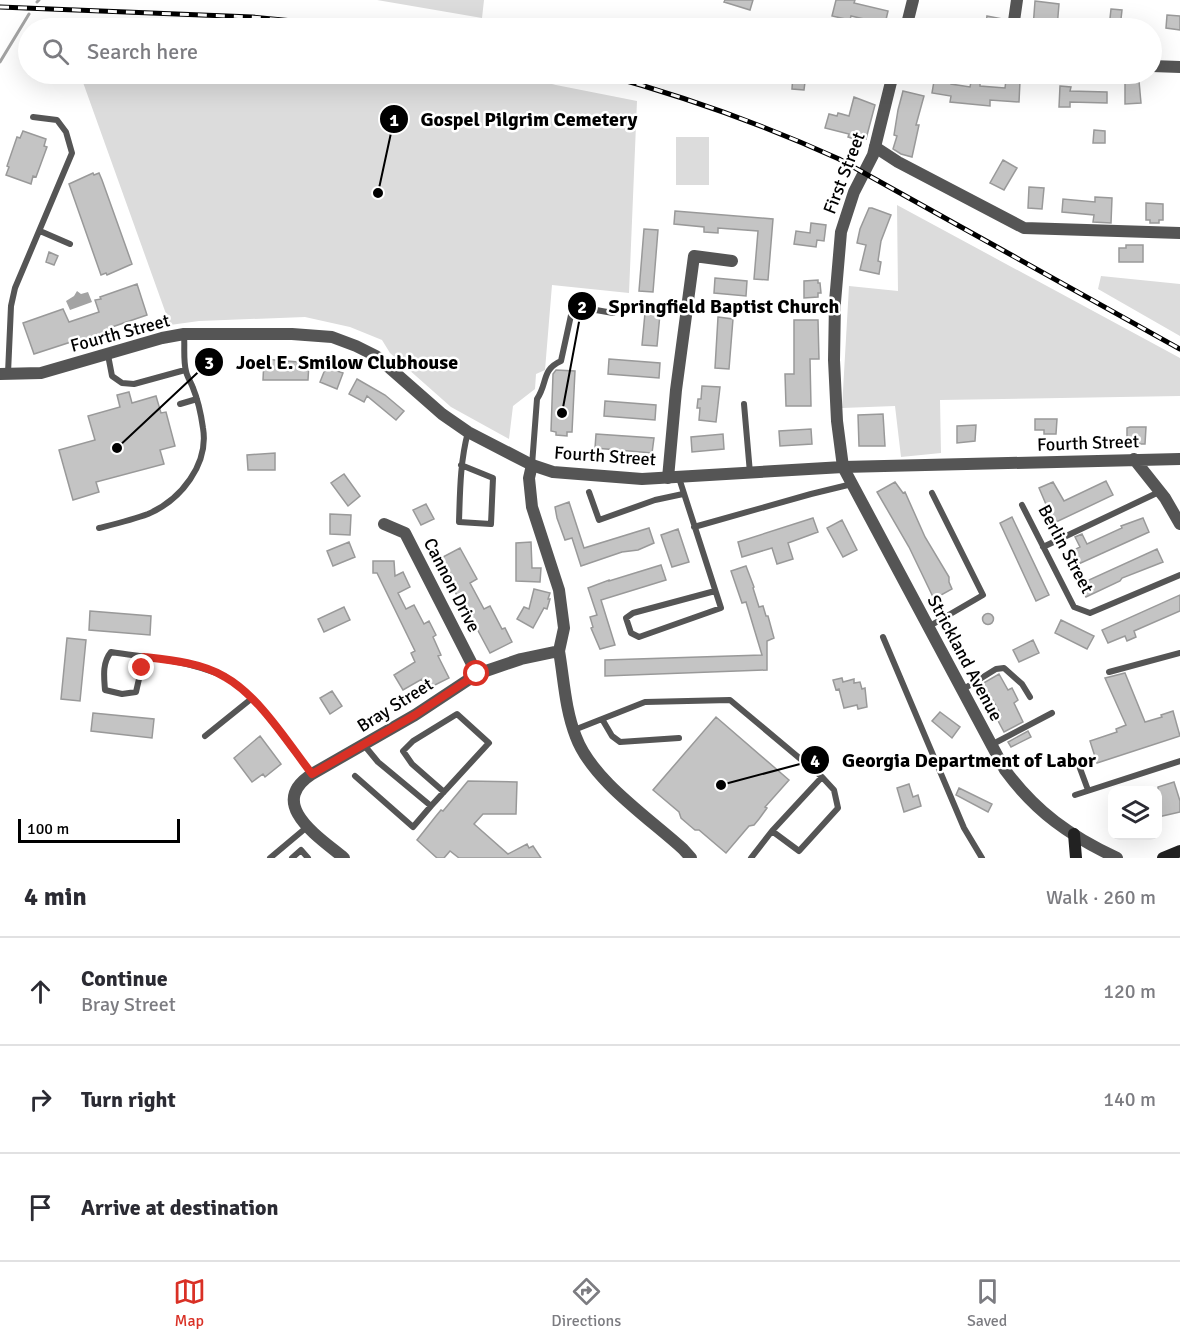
<!DOCTYPE html>
<html lang="en">
<head>
<meta charset="utf-8">
<style>
	:root { --surface:#fff; --page:#f2f2f3; --text:#2b2b33; --muted:#7c7c81; --line:#e1e1e2; --accent:#d93025 }
	body { margin:0; font-family:Signika,sans-serif; background:var(--page); color:var(--text) }
	.controls { position:absolute; right:18px; bottom:18px; display:grid; overflow:hidden; border-radius:12px; box-shadow:0 6px 24px #0002 }
	.controls button { width:54px; height:54px; display:grid; place-items:center; padding:0; border:0; border-bottom:2px solid var(--line); background:var(--surface); color:var(--text); font:30px sans-serif }
	.scale { position:absolute; left:18px; bottom:15px; width:162px; box-sizing:border-box; padding-left:6px; border:3px solid #000; border-top:0; font-size:16px; line-height:21px; white-space:nowrap; color:#000; -webkit-text-stroke:4px #fff; paint-order:stroke }
	.stop { position:absolute; width:18px; height:18px; margin:-14px; border:4px solid #d93025; border-radius:50%; background:#fff }
	.stop.end { background:#d93025; border-color:#fff; box-shadow:0 2px 6px #0008 }
	.list { margin:0; padding:0; list-style:none }
	h2 { display:flex; justify-content:space-between; align-items:center; height:78px; margin:0; padding:0 24px; font-size:26px }
	h2 small { font-size:20px; font-weight:400; color:var(--muted) }
	.list li { display:grid; grid-template-columns:39px 1fr auto; gap:18px; align-items:center; box-sizing:border-box; height:108px; padding:0 24px; border-top:2px solid var(--line) }
	.list b { display:block; font-size:22px; white-space:nowrap }
	.list p { margin:0; font-size:20px; white-space:nowrap; color:var(--muted) }
	.list em { font-size:20px; font-style:normal; color:var(--muted) }
	.icon { flex:none; width:33px; height:33px; fill:none; stroke:currentColor; stroke-width:2; stroke-linecap:round; stroke-linejoin:round }
	.map { position:relative; flex:none; width:1180px; height:858px; overflow:hidden }
	.search { position:absolute; background:var(--surface); box-shadow:0 6px 24px #0002; left:18px; right:18px; top:18px; height:66px; display:flex; align-items:center; gap:15px; box-sizing:border-box; padding:0 21px; border-radius:33px; color:var(--muted); font-size:22px }
	.sheet { height:402px; background:var(--surface) }
	nav { display:flex; justify-content:space-around; align-items:center; box-sizing:border-box; height:84px; border-top:2px solid var(--line); background:var(--surface); font-size:16px; color:var(--muted) }
	nav a { display:grid; justify-items:center; gap:3px }
	nav .on { color:var(--accent) }
	.map>svg:first-child { display:block }
	.green { fill:#dcdcdc }
	.water { fill:#a3a3a3 }
	.lines { fill:none; stroke-linecap:round; stroke-linejoin:round }
	.stream { stroke:#a3a3a3; stroke-width:3 }
	.building { fill:#c4c4c4; stroke:#999; stroke-width:1.5 }
	.service { stroke:#555; stroke-width:6 }
	.minor { stroke:#555; stroke-width:12 }
	.tertiary { stroke:#555; stroke-width:12 }
	.secondary { stroke:#222; stroke-width:12 }
	.rail-casing { stroke:#000; stroke-width:5 }
	.rail { stroke:#fff; stroke-width:3; stroke-dasharray:9; stroke-linecap:butt }
	.route { stroke:#d93025; stroke-width:8 }
	.labels { text-anchor:middle; dominant-baseline:central; stroke-width:5; stroke-linejoin:round; paint-order:stroke }
	.street-label { font-size:18px; fill:#000; stroke:#fff }
	.leader { fill:none; stroke:#000; stroke-width:2 }
	.callout-dot { fill:#000; stroke:#fff; stroke-width:2 }
	.mark-label { font-size:18px; text-anchor:middle; font-weight:bold; fill:#fff }
	.callout-label { font-size:20px; text-anchor:middle; font-weight:bold; fill:#000; stroke:#fff; stroke-width:5; stroke-linejoin:round; paint-order:stroke }
</style>
</head>
<body>
<div class="map">
<svg width="1180" height="858" viewBox="0 0 1180 858">
	<rect width="100%" height="100%" fill="#fff"/>
	<!-- green -->
	<path class="green" d="M377,0H484L482,18Z
		M80,74H511L556,85L637,101L629,293L552,285L545,370L536,374L535,389L513,406L509,439L451,407L390,353L382,340L350,327L305,317L199,321L170,325Z
		M676,137H709V185H676Z
		M897,205L1180,358V396L940,400L941,453L901,457L895,406L842,408L849,286L898,291Z
		M1101,276L1180,284V336L1098,289Z"/>
	<!-- water -->
	<path class="water" d="M77,291L81,294L88,292L92,302L70,310L66,301L74,296Z"/>
	<g class="lines">
		<!-- stream -->
		<path class="stream" d="M37,2L39,0
			M0,62L29,14"/>
	</g>
	<!-- building -->
	<path class="building" d="M725,0H753L750,10L724,2Z
		M836,0H855L854,3L888,11L885,24L851,16L850,20L832,16Z
		M1035,1L1059,4L1057,28H1033Z
		M1111,9L1122,10L1120,28H1109Z
		M1167,15L1180,16V30L1166,28Z
		M987,16L1003,19L1002,28H985Z
		M1076,20H1089V28H1076Z
		M793,74H806L804,90L792,89Z
		M942,79L951,80V84L970,87L971,82L980,83V86L1005,88L1006,80L1020,81L1019,102L990,100V106L950,102L951,96L932,93L934,81L941,82Z
		M1139,81L1141,103L1125,104V82Z
		M1060,86L1071,87L1070,91L1107,92V103L1070,102V107H1059Z
		M903,91L924,96L916,125H919L912,157L901,154L893,149L897,136L894,135L898,110Z
		M854,97L875,105L866,139L858,137L857,140L848,137L849,134L825,128L829,114L837,116L838,113L849,116Z
		M1094,130L1105,131V143H1093Z
		M23,131L46,139L44,146L47,147L36,177L33,176L31,184L6,175L9,167L7,166L17,137L20,138Z
		M1003,160L1017,168L1004,190L990,183Z
		M93,173L94,175L99,173L102,180L132,264L107,275L106,273L101,275L69,184Z
		M1029,187L1044,188L1042,209L1028,208Z
		M1095,197L1112,198L1111,223L1093,222L1094,215L1062,212L1063,199L1095,202Z
		M1146,203L1163,204V220H1159V223H1150V220H1146Z
		M869,208H872L891,215L881,241L878,261L881,262L879,274L860,270L866,245L857,243L860,229Z
		M675,211L773,219L768,280L754,279L758,231L718,228V233L704,232V227L674,224Z
		M811,223L826,225L824,241L817,240L816,247L794,244L796,231L810,233Z
		M644,229L658,230L653,292L639,291Z
		M1126,245H1143V262H1119V248H1126Z
		M49,252L58,256L54,265L46,262Z
		M715,278L747,281L746,296L714,293Z
		M818,280V283H820L821,293H818V297L804,298V281Z
		M137,284L147,315L112,327L113,330L97,335L99,339L86,343L85,340L72,344L71,342L34,354L23,323L63,309L69,322L99,312L95,300L101,299L100,297Z
		M645,313L660,314L657,346L642,345Z
		M718,317L733,319L729,369L715,368Z
		M794,320H818L819,359H810L811,406H786L785,374H794Z
		M264,359L309,363L308,380H263Z
		M609,359L660,363L659,378L608,374Z
		M326,367L343,373L337,389L320,382Z
		M556,370L575,371L572,432H567V436L556,435V432L551,431L553,374Z
		M357,379L385,395L404,411L396,420L367,396L364,402L349,394Z
		M702,386L720,387L716,422L699,420L700,408H697L698,399H701Z
		M129,392L132,403L156,396L161,413L166,412L175,446L160,450L164,464L96,482L99,492L73,500L59,450L95,440L88,416L120,407L117,395Z
		M605,401L656,405L655,420L604,416Z
		M883,414L885,446H859L858,415Z
		M1035,419H1057L1056,434H1044V430H1035Z
		M976,425L975,441L957,443V426Z
		M1130,427H1146L1145,444H1130L1131,441H1127V428Z
		M811,429L812,444L780,446L779,431Z
		M596,434L654,438L652,453L595,448Z
		M723,434L724,449L692,452L691,437Z
		M275,453V470H248L247,455Z
		M344,474L360,496L348,506L331,483Z
		M1106,481L1113,495L1054,523L1039,488L1053,482L1064,501Z
		M895,482L903,493L905,492L925,537L949,577V582L952,589L934,599L909,547L877,492Z
		M569,502L584,548L649,528L654,543L638,550L622,552L581,566L572,538L565,540L557,518L555,507Z
		M426,504L434,519L421,525L413,510Z
		M330,514L351,515L350,535L330,534Z
		M1012,517L1049,595L1036,601L1000,523Z
		M813,518L818,532L788,543L793,559L777,564L772,548L742,557L738,542Z
		M1143,518L1149,532L1072,567L1066,554L1080,547L1075,537L1082,534L1087,544L1122,528L1121,526Z
		M842,520L857,550L843,557L827,528Z
		M678,529L689,562L672,567L661,535Z
		M349,542L355,557L333,566L327,551Z
		M531,542L532,568H541L540,582L516,581V543Z
		M460,548L477,579L470,583L484,609L490,606L502,629L505,628L512,642L490,653L476,627L473,629L467,618L469,617L439,563L443,561L441,558Z
		M1157,549L1163,562L1122,578L1120,581L1086,597L1080,584Z
		M373,561H394L395,576L403,572L410,587L398,593L406,609L414,605L424,624L429,621L436,635L433,637L441,655L438,656L449,678L427,689L422,679L403,690L394,675L415,662L411,653L415,651L377,573H373Z
		M661,565L666,580L601,600L615,645L600,649L591,628L593,627L590,617L597,615L588,588L609,580V581Z
		M746,566L754,587L753,588L759,607L763,606L766,616H768L774,638L767,641V670L605,676V660L762,655L746,602L742,603L731,571Z
		M534,589L550,593L548,599H550L547,609L544,608L533,628L517,619L524,607L529,609Z
		M1180,595V611L1134,631L1136,637L1127,641L1125,636L1108,643L1102,630Z
		M344,607L350,620L324,632L318,619Z
		M90,611L151,616L150,635L89,630Z
		M982.5 619a5.5 5.5 0 1 1 11 0a5.5 5.5 0 1 1-11 0Z
		M1061,620L1094,636L1087,649L1055,633Z
		M67,638L86,640L80,701L61,699Z
		M1033,640L1039,653L1019,662L1013,650Z
		M1125,673L1145,722L1162,717L1161,715L1173,711L1180,736L1097,763L1090,741L1117,732L1116,729L1126,725L1105,678Z
		M999,674L1008,690L1012,688L1018,700L1014,703L1023,722L1004,732L996,717L1001,715L989,693L985,696L980,685Z
		M842,678L843,682L854,679V683L860,682L862,689L865,688L867,707L858,709L857,705L844,708L839,689L836,690L833,680Z
		M332,691L342,706L330,714L320,698Z
		M940,712L960,727L952,738L932,721Z
		M93,713L154,719L152,738L91,731Z
		M716,717L789,780L765,807L767,808L759,819L754,825L749,826L726,853L699,830H695L689,825L681,818L679,812L653,790Z
		M1028,731L1031,737L1011,747L1008,742Z
		M260,736L281,764L265,777L263,774L252,782L234,758Z
		M468,781L517,782L516,814H483L474,824L508,854L527,844L529,848L533,846L541,858H459L450,851L444,858H437L417,840L436,816L441,810L443,811Z
		M1174,782L1180,801V812L1158,817V787Z
		M909,784L913,797L918,795L921,806L904,812L897,788Z
		M959,788L992,804L988,812L956,795Z"/>
	<g class="lines">
		<!-- service -->
		<path class="service" d="M40,231L70,244
			M108,355L112,376L122,383L134,384L185,370
			M8,373L11,306L15,288L72,153L66,132L57,120L33,117
			M180,404L197,399
			M744,404L750,473
			M461,465L493,478L491,524L459,522C460,492 460,462 468,432
			M532,465L537,399C548,383 541,370 561,361L573,306L613,313
			M679,478L721,608L639,637L631,633L626,618L633,613L715,591
			M589,492L599,520L655,500L683,494
			M1022,505L1074,607L1090,613L1180,575
			M694,527L811,494L852,484
			M99,528C115,524 132,520 148,514C181,500 209,464 203,428C201,414 198,400 193,388C191,382 187,377 186,371C183,360 185,346 184,334
			M1043,547L1159,492
			M928,627L983,595L932,493
			M883,637L964,828L982,858
			M144,657L136,692L122,694L105,690C104,677 102,663 111,652C149,658 187,660 223,676C254,690 290,747 312,774
			M1109,672L1180,653
			M962,690L996,669L1004,668L1022,684L1030,697
			M602,719L612,736L620,742L679,738
			M574,730L645,702L730,700L822,777L834,790L838,808L799,851L772,831
			M205,736L251,699
			M364,745L378,762L431,806L487,745L489,743L457,714L413,741L403,751L412,764L444,792
			M991,745L1052,713
			M1078,763L1088,790
			M355,776L413,827L431,806
			M1075,795L1180,761
			M270,858L307,827
			M292,858L301,850L308,858
			M751,858L772,831L822,777"/>
		<!-- minor -->
		<path class="minor" d="M1013,28L1017,0
			M1152,66L1180,67
			M875,147L898,162L1024,228L1180,233
			M1134,459L1165,498L1180,524
			M843,467L1180,459
			M668,478L676,390L694,256L732,261
			M384,524L405,533L477,674
			M559,651C564,680 565,709 576,737C592,780 649,818 683,849L691,858
			M344,858C319,837 266,804 312,774L415,715L477,674L521,659L559,651L564,628L559,590L532,507L529,478L532,465"/>
		<!-- tertiary -->
		<path class="tertiary" d="M906,28L913,0
			M893,74L873,155L854,192L841,232L835,302L834,360L837,421L843,467L1005,770C1036,812 1070,836 1117,858
			M0,374L41,373L162,338L184,334H292L332,337L356,346L376,356L442,414L468,432L532,465L553,472L642,479L843,467"/>
		<!-- secondary -->
		<path class="secondary" d="M1074,834L1076,858
			M1163,858L1180,851"/>
		<!-- rail casing -->
		<g class="rail-casing">
			<path id="rail" d="M0,7L252,17L366,28
				M602,74C683,96 762,124 839,159L1180,349"/>
		</g>
		<!-- rail -->
		<use href="#rail" class="rail"/>
	</g>
	<g class="lines">
		<!-- route -->
		<path class="route" d="M142,668L144,657C171,660 202,663 225,677C259,696 288,743 312,774L415,715L477,674"/>
	</g>
	<g class="labels">
		<!-- street labels -->
		<g class="street-label">
			<text transform="translate(844 173) rotate(-69)">First Street</text>
			<text transform="translate(120 333) rotate(-15)">Fourth Street</text>
			<text transform="translate(1088 443) rotate(-2)">Fourth Street</text>
			<text transform="translate(605 456) rotate(4)">Fourth Street</text>
			<text transform="translate(1066 549) rotate(62)">Berlin Street</text>
			<text transform="translate(452 585) rotate(63)">Cannon Drive</text>
			<text transform="translate(965 658) rotate(62)">Strickland Avenue</text>
			<text transform="translate(395 705) rotate(-32)">Bray Street</text>
		</g>
	</g>
	<!-- callouts -->
	<path class="leader" d="M378 193L394 119M562 413L582 306M117 448L209 362M721 785L815 760"/>
	<g class="callout-dot">
		<circle cx="378" cy="193" r="6"/>
		<circle cx="562" cy="413" r="6"/>
		<circle cx="117" cy="448" r="6"/>
		<circle cx="721" cy="785" r="6"/>
		<circle cx="394" cy="119" r="15"/>
		<circle cx="582" cy="306" r="15"/>
		<circle cx="209" cy="362" r="15"/>
		<circle cx="815" cy="760" r="15"/>
	</g>
	<g class="mark-label">
		<text x="394" y="126">1</text>
		<text x="582" y="313">2</text>
		<text x="209" y="369">3</text>
		<text x="815" y="767">4</text>
	</g>
	<g class="callout-label">
		<text x="529" y="126">Gospel Pilgrim Cemetery</text>
		<text x="724" y="313">Springfield Baptist Church</text>
		<text x="347" y="369">Joel E. Smilow Clubhouse</text>
		<text x="969" y="767">Georgia Department of Labor</text>
	</g>
</svg>
<div class="controls">
<button><svg class="icon" aria-label="layers" viewBox="0 0 24 24"><path d="M12 4l9 5-9 5-9-5zM3 14l9 5 9-5"/></svg></button>
</div>
<div class="scale">100 m</div>
<div class="stop" style="left:477px;top:674px"></div>
<div class="stop end" style="left:142px;top:668px"></div>
<div class="search"><svg class="icon" aria-label="search" viewBox="0 0 24 24"><circle cx="10" cy="10" r="6"/><path d="M15 15l6 6"/></svg>Search here</div>
</div>
<section class="sheet">
<h2>4 min<small>Walk · 260 m</small></h2>
<ul class="list">
<li><svg class="icon" aria-label="ahead" viewBox="0 0 24 24"><path d="M12 20V5M6 11l6-6 6 6"/></svg><div><b>Continue</b><p>Bray Street</p></div><em>120 m</em></li>
<li><svg class="icon" aria-label="right" viewBox="0 0 24 24"><path d="M7 20v-9h11M14 6l5 5-5 5"/></svg><div><b>Turn right</b></div><em>140 m</em></li>
<li><svg class="icon" aria-label="arrive" viewBox="0 0 24 24"><path d="M6 21V4h12l-3 4 3 4H6"/></svg><div><b>Arrive at destination</b></div></li>
</ul>
</section>
<nav>
<a class="on"><svg class="icon" aria-label="map" viewBox="0 0 24 24"><path d="M3 6l6-2 6 2 6-2v14l-6 2-6-2-6 2zM9 4v14M15 6v14"/></svg>Map</a>
<a><svg class="icon" aria-label="directions" viewBox="0 0 24 24"><path d="M12 3l9 9-9 9-9-9zM9 14v-3h6M13 9l2 2-2 2"/></svg>Directions</a>
<a><svg class="icon" aria-label="saved" viewBox="0 0 24 24"><path d="M7 4h10v16l-5-4-5 4z"/></svg>Saved</a>
</nav>
</body>
</html>
